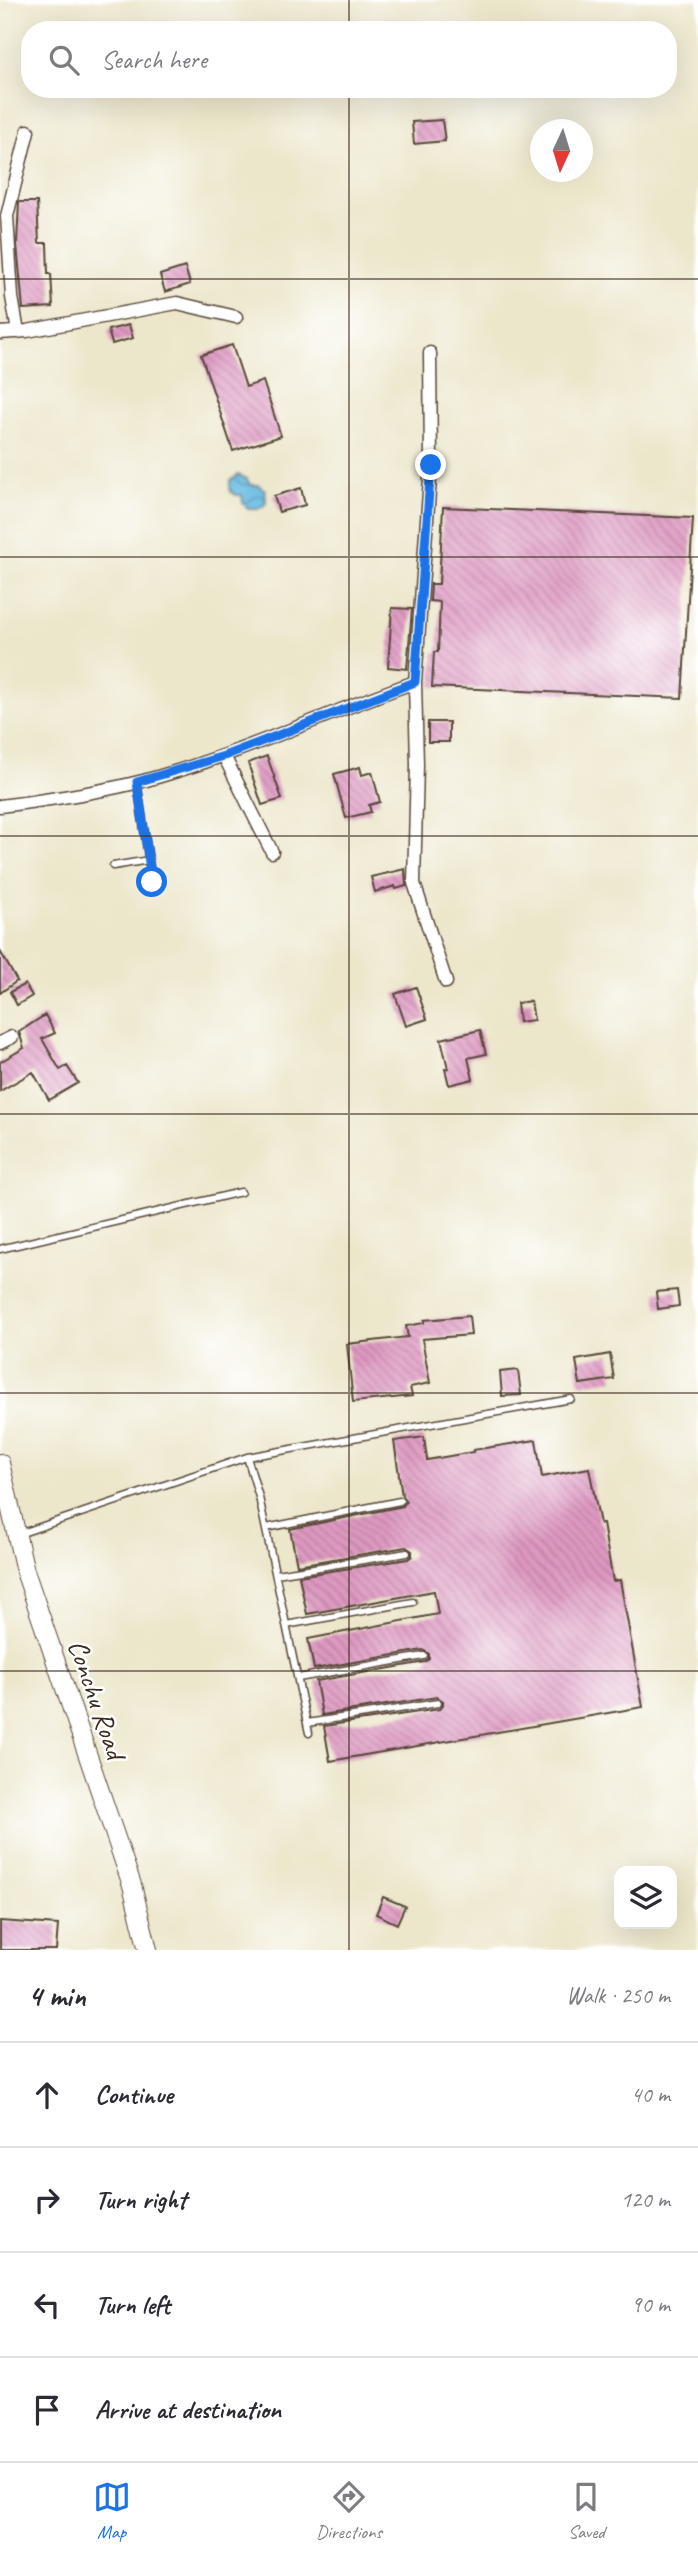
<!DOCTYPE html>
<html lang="en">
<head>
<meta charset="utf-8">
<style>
	:root { --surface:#fff; --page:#f2f2f3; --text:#2b2b33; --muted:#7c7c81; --line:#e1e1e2; --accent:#1a73e8 }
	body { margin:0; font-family:Caveat,sans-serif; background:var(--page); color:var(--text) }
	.controls { position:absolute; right:21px; bottom:21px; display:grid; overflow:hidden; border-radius:14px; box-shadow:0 7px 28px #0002 }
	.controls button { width:63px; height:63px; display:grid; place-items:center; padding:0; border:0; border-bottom:2px solid var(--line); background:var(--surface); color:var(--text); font:35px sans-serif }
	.compass { position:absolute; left:530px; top:119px; width:63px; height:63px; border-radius:50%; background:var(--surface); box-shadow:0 7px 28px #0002; rotate:184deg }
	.stop { position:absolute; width:21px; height:21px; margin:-16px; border:5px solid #1a73e8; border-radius:50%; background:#fff }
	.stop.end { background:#1a73e8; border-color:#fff; box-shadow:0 2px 7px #0008 }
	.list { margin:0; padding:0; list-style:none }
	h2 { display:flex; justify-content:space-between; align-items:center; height:91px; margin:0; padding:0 28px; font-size:30px }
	h2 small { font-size:23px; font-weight:400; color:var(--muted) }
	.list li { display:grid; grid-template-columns:46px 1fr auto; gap:21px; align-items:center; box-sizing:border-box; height:105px; padding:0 28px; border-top:2px solid var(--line) }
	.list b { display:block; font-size:26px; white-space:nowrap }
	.list em { font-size:23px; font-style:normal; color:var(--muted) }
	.icon { flex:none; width:38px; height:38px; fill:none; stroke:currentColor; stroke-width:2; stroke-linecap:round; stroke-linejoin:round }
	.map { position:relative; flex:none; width:698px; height:1950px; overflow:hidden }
	.search { position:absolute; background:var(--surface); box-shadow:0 7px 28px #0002; left:21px; right:21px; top:21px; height:77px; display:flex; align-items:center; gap:18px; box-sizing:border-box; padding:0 24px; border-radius:28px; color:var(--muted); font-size:26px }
	.sheet { height:511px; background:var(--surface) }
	nav { display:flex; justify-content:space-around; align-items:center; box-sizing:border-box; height:98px; border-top:2px solid var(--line); background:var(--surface); font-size:19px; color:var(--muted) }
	nav a { display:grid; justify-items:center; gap:4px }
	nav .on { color:var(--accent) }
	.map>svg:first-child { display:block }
	.water { fill:url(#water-waves); stroke:#507280; stroke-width:2 }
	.building { fill:url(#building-back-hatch) }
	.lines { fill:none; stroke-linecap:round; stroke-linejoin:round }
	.lane-casing { stroke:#564638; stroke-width:9 }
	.street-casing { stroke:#564638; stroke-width:15 }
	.secondary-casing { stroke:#564638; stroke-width:20 }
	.lane { stroke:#fff; stroke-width:6 }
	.street { stroke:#fff; stroke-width:12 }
	.secondary { stroke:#fff; stroke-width:18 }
	.route { stroke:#1a73e8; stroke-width:9 }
	.grid { fill:none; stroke:#3b2a1e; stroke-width:2; stroke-opacity:0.55 }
	.labels { text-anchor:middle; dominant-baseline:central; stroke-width:5; stroke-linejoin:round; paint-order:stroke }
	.street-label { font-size:28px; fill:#3b2a1e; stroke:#fff }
</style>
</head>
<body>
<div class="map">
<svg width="698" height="1950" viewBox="0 0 698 1950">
	<defs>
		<pattern id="water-waves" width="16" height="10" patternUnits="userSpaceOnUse" patternTransform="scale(1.75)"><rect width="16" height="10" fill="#66bae2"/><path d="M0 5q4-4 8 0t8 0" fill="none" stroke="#5597b7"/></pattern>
		<pattern id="building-back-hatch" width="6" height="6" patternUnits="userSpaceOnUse" patternTransform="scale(1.75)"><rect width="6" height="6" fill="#df99c2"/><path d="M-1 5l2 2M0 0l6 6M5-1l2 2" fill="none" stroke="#b67d9d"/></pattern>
	</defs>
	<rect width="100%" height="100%" fill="#fff"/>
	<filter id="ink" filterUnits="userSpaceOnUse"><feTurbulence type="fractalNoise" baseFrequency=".0143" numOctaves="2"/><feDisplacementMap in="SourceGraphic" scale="14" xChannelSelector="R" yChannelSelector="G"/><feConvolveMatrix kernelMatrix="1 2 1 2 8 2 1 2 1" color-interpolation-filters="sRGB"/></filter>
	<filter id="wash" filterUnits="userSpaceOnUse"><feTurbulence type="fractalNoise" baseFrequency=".00686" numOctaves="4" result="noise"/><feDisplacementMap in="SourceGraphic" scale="28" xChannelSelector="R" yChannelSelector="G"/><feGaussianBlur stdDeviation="1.57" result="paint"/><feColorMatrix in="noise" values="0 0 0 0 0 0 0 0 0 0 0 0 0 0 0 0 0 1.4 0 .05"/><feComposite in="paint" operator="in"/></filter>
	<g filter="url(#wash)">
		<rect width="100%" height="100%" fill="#ece6ca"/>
		<!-- water -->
		<path class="water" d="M238,475L247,479L250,485H258L265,490L266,503L260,508H248L243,503L242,495H236L230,491V481Z"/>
		<g id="blocks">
			<!-- building -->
			<path class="building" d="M442,120L445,141L414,144L412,122Z
				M19,202H37L39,243H47L48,274H51L53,307L23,309L17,244Z
				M185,267L190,284L165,292L160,275Z
				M129,325L133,338L112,344L108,330Z
				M232,345L246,387L263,381L281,436L233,451L201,355Z
				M301,488L305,505L279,512L274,496Z
				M443,507L693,518L682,698L432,687L434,652H438L440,602L430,601L431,584H439Z
				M392,608L412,609L407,669L388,667Z
				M428,722H449V742H428Z
				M267,756L282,799L262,805L248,763Z
				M360,767L362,775L372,772L380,802L369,805L371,812L346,818L334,774Z
				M405,869L406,886L396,889L395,886L375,892L371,877Z
				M0,951L17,981L0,993Z
				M25,984L32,996L17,1005L10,992Z
				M416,987L427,1019L406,1026L395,994Z
				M531,1001L534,1020L519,1022L517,1003Z
				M45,1015L55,1033L42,1039L60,1070L67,1066L78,1083L49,1100L33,1072L0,1091V1062L24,1048L19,1032Z
				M480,1030L486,1054L468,1058L473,1079L449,1085L445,1069L448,1068L441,1039Z
				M677,1290L679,1306L658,1309L656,1292Z
				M469,1316L471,1335L422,1339L430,1383L410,1387L412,1396L353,1402L347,1344L408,1337L406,1326L424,1323V1320Z
				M610,1354L614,1379L580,1384L576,1360Z
				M518,1370L521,1395L502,1396L500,1372Z
				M424,1437L427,1460L473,1452V1450L536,1440L542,1477L589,1468L600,1524H603L613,1581L620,1580L643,1707L330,1761L324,1726L439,1709L443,1706V1701L437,1697L322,1715L316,1681L425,1662L429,1659V1654L423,1650L314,1669L308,1639L438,1614L434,1591L307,1614L299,1576L408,1559L412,1556V1551L406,1547L297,1565L290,1529L403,1506L406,1501L402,1496L394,1441Z
				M383,1897L405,1906L397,1924L376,1914Z
				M0,1921L58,1925L56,1950H0Z"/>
		</g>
	</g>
	<g filter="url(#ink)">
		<use href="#blocks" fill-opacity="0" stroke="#564638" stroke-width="2"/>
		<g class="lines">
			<!-- lane casing -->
			<g class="lane-casing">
				<path id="lane" d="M137,782L152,882
					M113,866L149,860
					M0,1249L241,1192
					M247,1457L259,1497L309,1733
					M266,1528L400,1501
					M19,1534L247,1457L571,1399
					M276,1574L407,1553
					M286,1625L413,1602
					M298,1678L424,1656
					M307,1723L438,1703"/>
			</g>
			<!-- street casing -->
			<g class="street-casing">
				<path id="street" d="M18,332L12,297L7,216L28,131
					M0,333L27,331L177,303L236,317
					M415,682L417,765L414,883L446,982
					M224,756L272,852
					M0,806C48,800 96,793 143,781C236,756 324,714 415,682L431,465L430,353
					M0,1043L12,1037"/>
			</g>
			<!-- secondary casing -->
			<g class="secondary-casing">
				<path id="secondary" d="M0,1463L25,1571L132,1885L148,1950"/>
			</g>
			<!-- lane -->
			<use href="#lane" class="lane"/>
			<!-- street -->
			<use href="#street" class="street"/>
			<!-- secondary -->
			<use href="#secondary" class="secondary"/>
		</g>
	</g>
	<g class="lines" filter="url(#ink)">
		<!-- route -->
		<path class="route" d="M152,882L137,782L224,756L415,682L431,465"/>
	</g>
	<!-- grid -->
	<path class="grid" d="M349,0V30M349,89V1950M0,279H698M0,557H698M0,836H698M0,1114H698M0,1393H698M0,1671H698"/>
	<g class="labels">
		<!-- street labels -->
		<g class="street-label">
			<text transform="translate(97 1699) rotate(71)">Conchu Road</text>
		</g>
	</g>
</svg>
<div class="controls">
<button><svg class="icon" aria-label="layers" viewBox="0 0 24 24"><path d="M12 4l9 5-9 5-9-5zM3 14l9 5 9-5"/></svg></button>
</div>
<svg class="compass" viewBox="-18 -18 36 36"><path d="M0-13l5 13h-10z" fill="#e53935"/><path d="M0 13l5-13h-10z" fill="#7c7c81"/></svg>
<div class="stop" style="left:152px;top:882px"></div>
<div class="stop end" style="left:431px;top:465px"></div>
<div class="search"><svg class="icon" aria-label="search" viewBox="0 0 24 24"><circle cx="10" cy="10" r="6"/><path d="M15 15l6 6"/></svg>Search here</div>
</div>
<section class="sheet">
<h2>4 min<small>Walk · 250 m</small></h2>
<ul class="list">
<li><svg class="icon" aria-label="ahead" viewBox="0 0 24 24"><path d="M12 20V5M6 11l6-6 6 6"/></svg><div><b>Continue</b></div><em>40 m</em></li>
<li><svg class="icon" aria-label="right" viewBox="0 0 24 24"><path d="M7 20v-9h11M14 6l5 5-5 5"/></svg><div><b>Turn right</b></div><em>120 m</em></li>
<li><svg class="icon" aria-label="left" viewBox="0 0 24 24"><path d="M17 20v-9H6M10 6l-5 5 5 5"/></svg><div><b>Turn left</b></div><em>90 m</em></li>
<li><svg class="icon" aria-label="arrive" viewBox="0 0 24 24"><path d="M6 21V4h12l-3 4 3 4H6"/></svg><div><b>Arrive at destination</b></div></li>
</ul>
</section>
<nav>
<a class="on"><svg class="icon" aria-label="map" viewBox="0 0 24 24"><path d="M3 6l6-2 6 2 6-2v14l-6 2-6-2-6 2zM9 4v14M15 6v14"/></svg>Map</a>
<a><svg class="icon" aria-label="directions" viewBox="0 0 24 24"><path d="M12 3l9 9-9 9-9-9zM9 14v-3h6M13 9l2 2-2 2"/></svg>Directions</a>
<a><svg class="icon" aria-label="saved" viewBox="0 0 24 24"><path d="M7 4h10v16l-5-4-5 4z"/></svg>Saved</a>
</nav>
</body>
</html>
